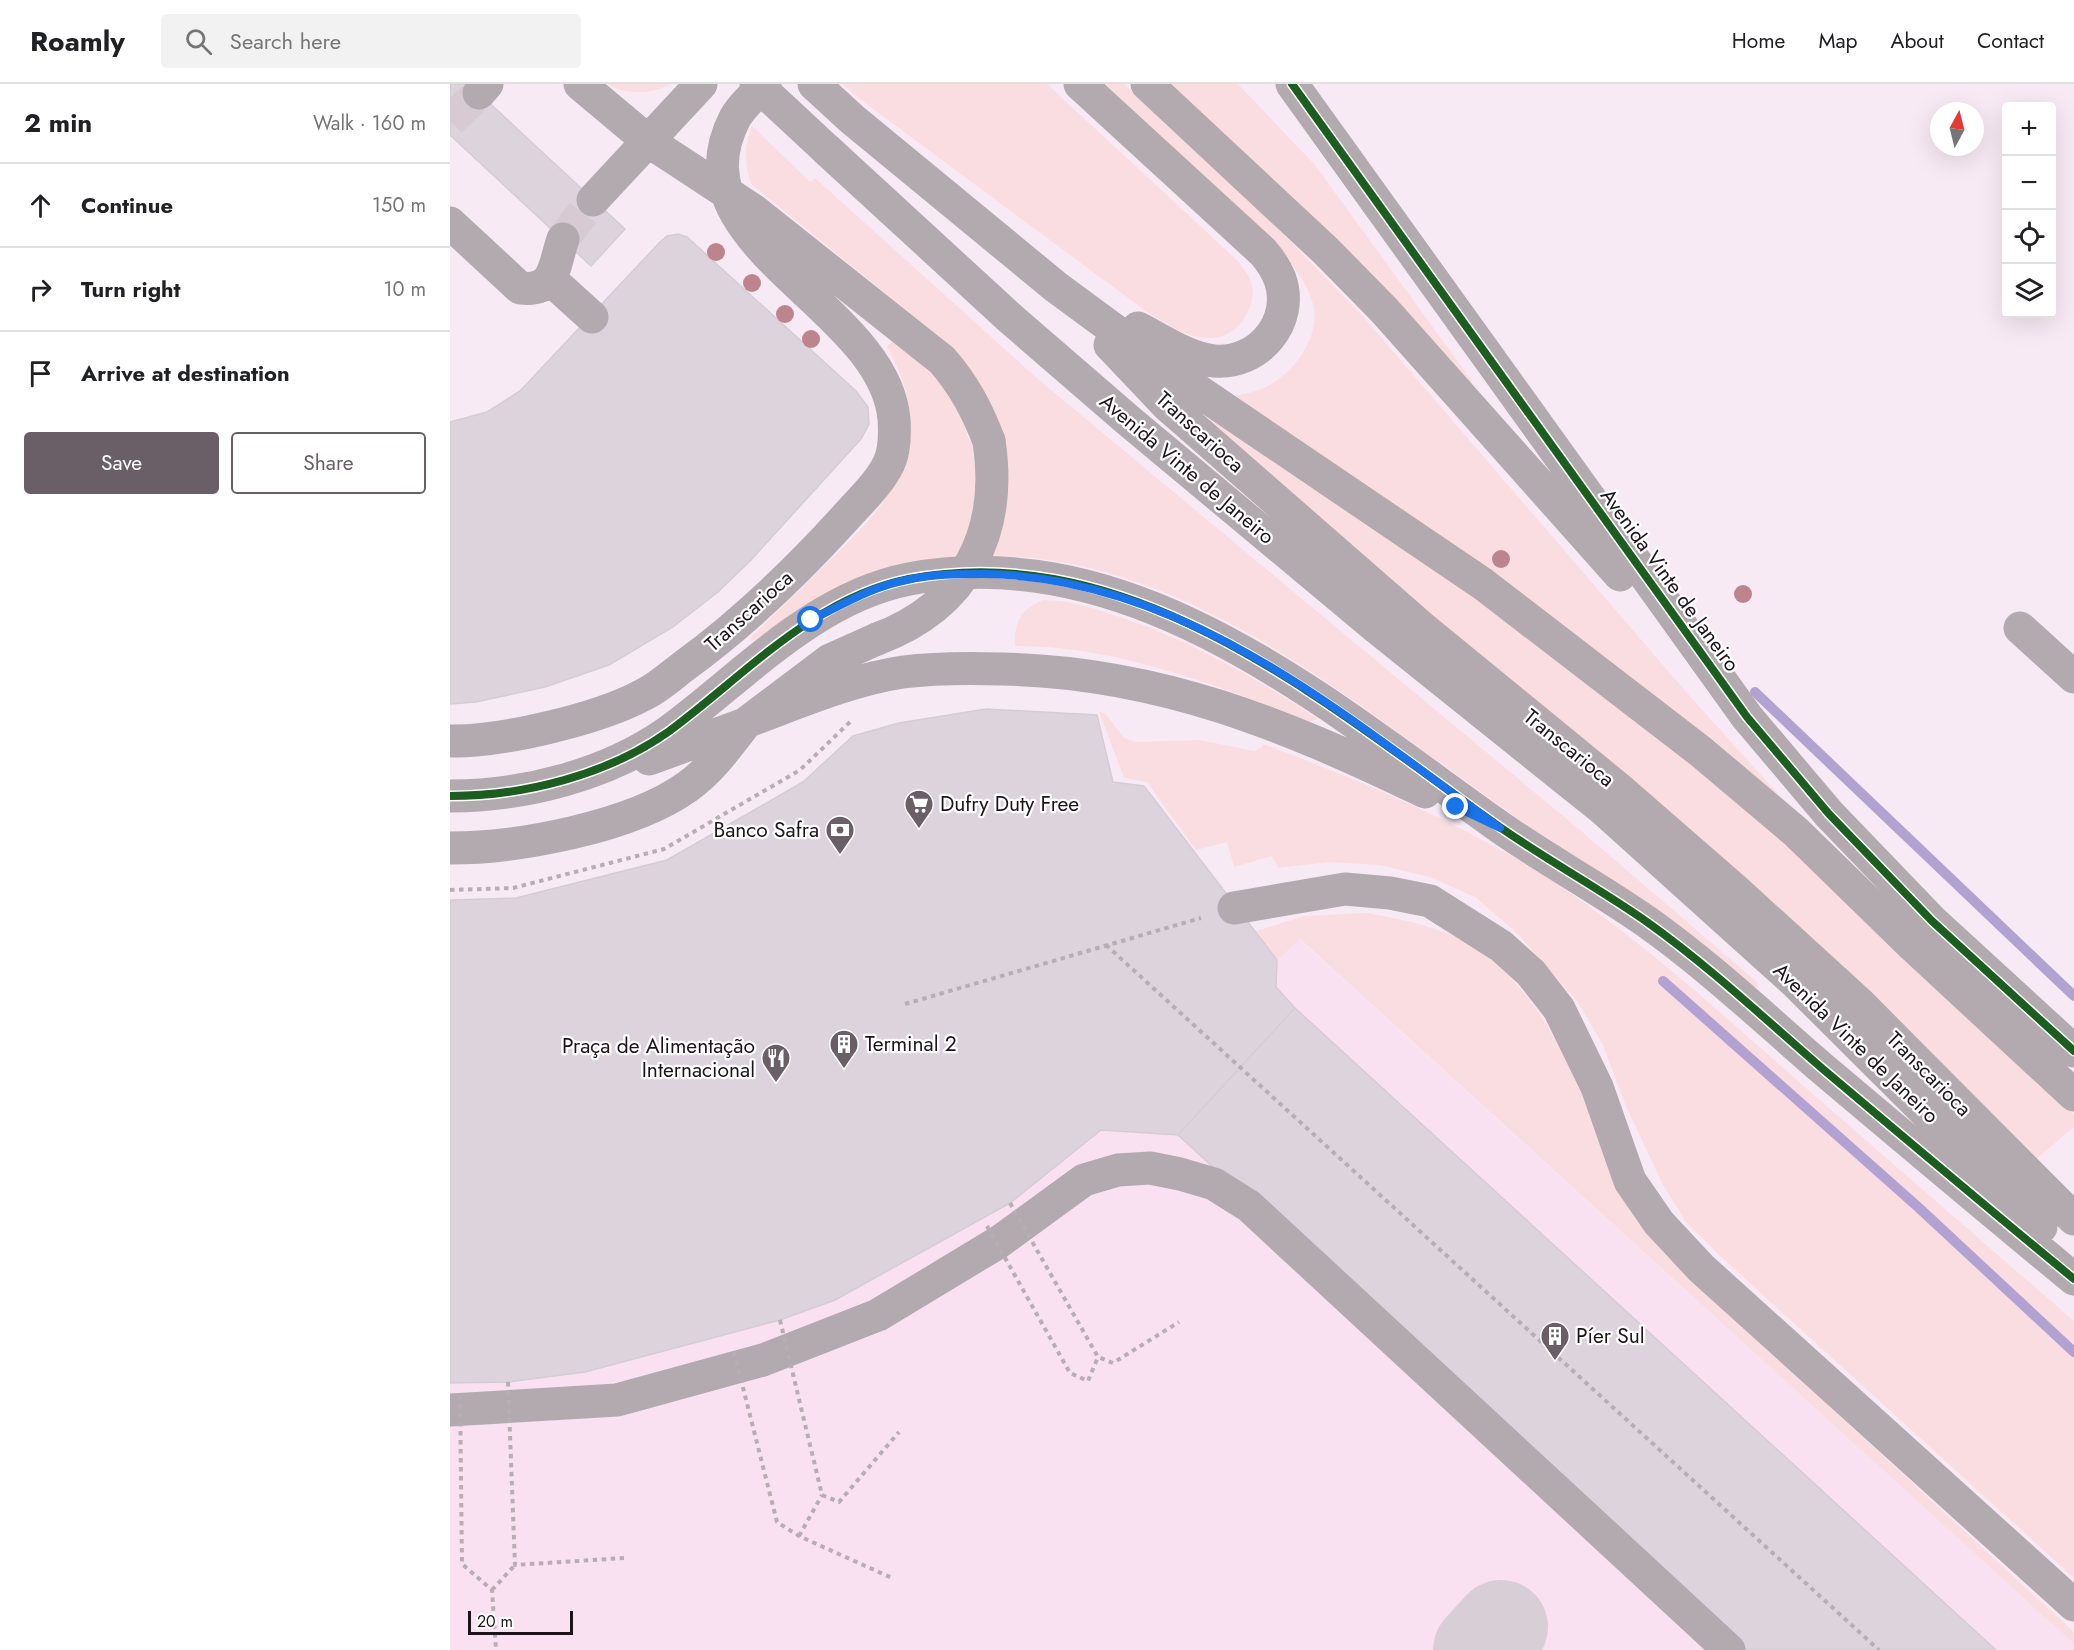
<!DOCTYPE html>
<html lang="en">
<head>
<meta charset="utf-8">
<style>
	:root { --surface:#fff; --page:#f2f2f2; --text:#202124; --muted:#757577; --line:#e0e0e0; --accent:#6a5f66 }
	body { margin:0; font-family:Jost,sans-serif; background:var(--page); color:var(--text) }
	.controls { position:absolute; right:18px; top:18px; display:grid; overflow:hidden; border-radius:6px; box-shadow:0 6px 24px #0002 }
	.controls button { width:54px; height:54px; display:grid; place-items:center; padding:0; border:0; border-bottom:2px solid var(--line); background:var(--surface); color:var(--text); font:30px sans-serif }
	.compass { position:absolute; left:1480px; top:18px; width:54px; height:54px; border-radius:50%; background:var(--surface); box-shadow:0 6px 24px #0002; rotate:7deg }
	.scale { position:absolute; left:18px; bottom:15px; width:105px; box-sizing:border-box; padding-left:6px; border:3px solid #1d141a; border-top:0; font-size:16px; line-height:21px; white-space:nowrap; color:#1d141a; -webkit-text-stroke:4px #fff; paint-order:stroke }
	.stop { position:absolute; width:18px; height:18px; margin:-14px; border:4px solid #1a73e8; border-radius:50%; background:#fff }
	.stop.end { background:#1a73e8; border-color:#fff; box-shadow:0 2px 6px #0008 }
	.list { margin:0; padding:0; list-style:none }
	h2 { display:flex; justify-content:space-between; align-items:center; height:78px; margin:0; padding:0 24px; font-size:26px }
	h2 small { font-size:20px; font-weight:400; color:var(--muted) }
	.list li { display:grid; grid-template-columns:39px 1fr auto; gap:18px; align-items:center; box-sizing:border-box; height:84px; padding:0 24px; border-top:2px solid var(--line) }
	.list b { display:block; font-size:22px; white-space:nowrap }
	.list em { font-size:20px; font-style:normal; color:var(--muted) }
	.actions { display:flex; gap:12px; padding:18px 24px }
	.actions a { flex:1; padding:14px 0; border:2px solid var(--accent); border-radius:6px; text-align:center; font-size:21px; color:var(--accent) }
	.actions .main { background:var(--accent); color:#fff }
	.icon { flex:none; width:33px; height:33px; fill:none; stroke:currentColor; stroke-width:2; stroke-linecap:round; stroke-linejoin:round }
	.map { position:relative; flex:none; width:1624px; height:1566px; overflow:hidden }
	header { display:flex; align-items:center; gap:36px; box-sizing:border-box; height:84px; padding:0 30px; background:var(--surface); border-bottom:2px solid var(--line) }
	header strong { font-size:28px }
	nav { display:flex; gap:33px; margin-inline-start:auto; font-size:21px }
	.search { width:420px; height:54px; background:var(--page); display:flex; align-items:center; gap:15px; box-sizing:border-box; padding:0 21px; border-radius:6px; color:var(--muted); font-size:22px }
	main { display:flex }
	aside { flex:1; background:var(--surface) }
	.map>svg:first-child { display:block }
	.built { fill:#f9e1f2 }
	.green { fill:#fadde1 }
	.lines { fill:none; stroke-linecap:round; stroke-linejoin:round }
	.stream { stroke:#b1a2d2; stroke-width:10 }
	.taxiway { stroke:#d8ced5; stroke-width:94 }
	.building { fill:#ddd3dd; stroke:#d5ccd5; stroke-width:1.5 }
	.minor-tunnel { stroke:#d7cad3; stroke-width:33; stroke-dasharray:33 16; stroke-linecap:butt }
	.path { stroke:#b7aeb3; stroke-width:4; stroke-dasharray:4.5 4.5; stroke-linecap:butt }
	.minor { stroke:#b2aaae; stroke-width:33 }
	.path-bridge { stroke:#b7aeb3; stroke-width:4; stroke-dasharray:4.5 4.5; stroke-linecap:butt }
	.minor-bridge { stroke:#b2aaae; stroke-width:33 }
	.cycleway-casing { stroke:#fff; stroke-width:11 }
	.cycleway { stroke:#1b5e20; stroke-width:8 }
	.tree { fill:#bd848d }
	.route { stroke:#1a73e8; stroke-width:8 }
	.labels { text-anchor:middle; dominant-baseline:central; stroke-width:4.5; stroke-linejoin:round; paint-order:stroke }
	.street-label { font-size:21px; fill:#1d141a; stroke:#fff }
	.poi-label { font-size:21px; fill:#1d141a; stroke:#fff; text-anchor:start }
</style>
</head>
<body>
<header>
<strong>Roamly</strong>
<div class="search"><svg class="icon" aria-label="search" viewBox="0 0 24 24"><circle cx="10" cy="10" r="6"/><path d="M15 15l6 6"/></svg>Search here</div>
<nav><a>Home</a><a>Map</a><a>About</a><a>Contact</a></nav>
</header>
<main>
<aside>
<h2>2 min<small>Walk · 160 m</small></h2>
<ul class="list">
<li><svg class="icon" aria-label="ahead" viewBox="0 0 24 24"><path d="M12 20V5M6 11l6-6 6 6"/></svg><div><b>Continue</b></div><em>150 m</em></li>
<li><svg class="icon" aria-label="right" viewBox="0 0 24 24"><path d="M7 20v-9h11M14 6l5 5-5 5"/></svg><div><b>Turn right</b></div><em>10 m</em></li>
<li><svg class="icon" aria-label="arrive" viewBox="0 0 24 24"><path d="M6 21V4h12l-3 4 3 4H6"/></svg><div><b>Arrive at destination</b></div></li>
</ul>
<div class="actions"><a class="main">Save</a><a>Share</a></div>
</aside>
<div class="map">
<svg width="1624" height="1566" viewBox="0 0 1624 1566">
	<rect width="100%" height="100%" fill="#f8eaf4"/>
	<!-- built -->
	<path class="built" d="M536,625L647,631L663,698L694,702L827,876L849,855L1624,1560V1566H0V816L66,814L217,776L353,698L403,652L449,639Z"/>
	<!-- green -->
	<path class="green" d="M158,0H221C202,10 177,12 158,0Z
		M392,0H597L788,177C793,184 800,192 802,201C807,228 783,257 756,254C735,253 715,238 697,228L411,16Z
		M650,0H674L807,123L910,229L1237,609L1347,731L777,313C787,311 798,310 808,306C841,295 874,252 862,217C848,173 794,133 761,102C724,68 687,34 650,0Z
		M710,0H788L865,81L1022,297L1021,300Z
		M302,42L360,98L365,94L589,296L1130,746L1307,898L1308,902L1305,908C1212,839 1118,771 1024,703C868,591 699,451 494,474C441,479 393,496 348,525C333,535 317,552 301,557L300,554C327,528 353,503 379,477C449,410 489,359 437,262L443,257C481,288 506,307 519,357L552,348C537,309 522,287 493,256L301,100C294,80 294,61 302,42Z
		M763,331L1018,504L1323,744L1624,1031V1043L1583,1078L755,339Z
		M593,516C621,516 646,525 673,534C743,558 806,594 868,635L858,638C770,601 661,561 565,562C564,538 570,526 593,516Z
		M649,628L655,629L674,654L687,658L750,656L804,667L812,663L813,660C899,692 985,728 1065,774C1162,831 1247,908 1331,982C1428,1067 1526,1152 1624,1237V1494L1269,1171L1236,1138L1212,1099L1175,1020L1153,961L1127,917L1067,849L1025,813L980,793L930,781L878,778L828,784L822,772L784,783L777,758L746,766L697,698L674,694Z
		M917,829C949,835 979,840 1009,855C1112,907 1136,1043 1188,1134C1196,1147 1206,1159 1215,1171L1624,1548V1560L850,855L827,876L803,848L854,832Z"/>
	<g class="lines">
		<!-- stream -->
		<path class="stream" d="M1305,608L1624,912
			M1213,897L1468,1123L1624,1268"/>
		<!-- taxiway -->
		<path class="taxiway" d="M1030,1566L1051,1543"/>
	</g>
	<!-- building -->
	<path class="building" d="M0,0H19L175,145L141,182L0,51Z
		M228,150L237,153L406,307L418,323L419,340L411,355L301,476L268,508L223,543L159,581L95,603L26,618L0,620V338L37,328L70,307L210,158L217,152Z
		M536,625L647,631L663,698L694,702L827,876L826,903L845,924L728,1051L651,1046L560,1119L385,1216L330,1236L135,1288L58,1298L0,1299V816L66,814L217,776L353,698L403,652L449,639Z
		M845,924L1546,1566H1288L728,1051Z"/>
	<g class="lines">
		<!-- minor-tunnel -->
		<path class="minor-tunnel" d="M0,37L29,9
			M113,155L143,116"/>
		<!-- path -->
		<path class="path" d="M0,806L63,804L214,765L350,686L401,637
			M656,861L1429,1566
			M455,920L751,834
			M349,1452L372,1411
			M42,1506L65,1481"/>
		<!-- minor -->
		<path class="minor" d="M130,0L198,57L303,126L492,276C514,301 527,326 539,357
			M364,0L402,35L606,203L735,298L1033,500L1250,667L1346,748L1462,861L1624,1011
			M630,0L813,168C820,176 826,185 830,195C845,238 808,281 764,277C737,274 712,256 688,244
			M697,0L875,166L934,226L1170,491
			M842,0L1297,633L1379,730L1482,837L1624,967
			M29,9L37,0
			M377,66L561,235L679,337L926,543L1154,726L1346,899L1591,1143
			M143,116L251,0
			M0,139L70,204C106,209 104,180 113,155
			M100,195L142,233
			M660,261L717,321L970,542L1169,705L1285,806L1409,919L1624,1135
			M1570,544L1624,593
			M301,636C350,618 400,596 453,588C485,584 519,584 552,585C709,588 836,641 975,708
			M0,657C52,658 148,635 193,611C208,604 221,592 234,582C293,539 346,488 395,434C410,417 429,400 439,379C445,366 445,350 444,335C434,220 219,161 285,34C292,21 306,10 315,0
			M199,675L295,640L380,576L427,555
			M0,712C74,712 157,691 218,648C293,593 363,514 459,495C683,453 875,619 1044,739C1093,774 1147,803 1197,838C1259,882 1316,936 1374,986C1457,1056 1540,1126 1624,1195
			M0,764C68,764 181,743 237,703C260,687 278,662 295,640
			M784,824L895,805L940,809L980,817L1051,862L1081,889L1109,925L1147,1003L1180,1097L1209,1139L1251,1184L1624,1521
			M0,1326L167,1316L313,1276L428,1231L549,1158L634,1096L668,1086L700,1084L730,1090L764,1100L799,1122L1279,1566"/>
		<!-- path-bridge -->
		<path class="path-bridge" d="M560,1119L648,1273L663,1279L729,1238
			M537,1142L620,1289L638,1297L648,1273
			M330,1236L372,1411L389,1418L449,1348
			M284,1268L327,1438L349,1452L442,1494
			M58,1298L65,1481L174,1474
			M10,1311L12,1480L42,1506L46,1566"/>
		<!-- minor-bridge -->
		<path class="minor-bridge" d="M306,0L377,66
			M427,555C516,522 553,449 539,357"/>
		<!-- cycleway casing -->
		<g class="cycleway-casing">
			<path id="cycleway" d="M842,0L1297,633L1379,730L1482,837L1624,967
				M0,712C74,712 157,691 218,648C293,593 363,514 459,495C683,453 875,619 1044,739C1093,774 1147,803 1197,838C1259,882 1316,936 1374,986C1457,1056 1540,1126 1624,1195"/>
		</g>
		<!-- cycleway -->
		<use href="#cycleway" class="cycleway"/>
	</g>
	<!-- trees -->
	<g class="tree">
		<circle cx="266" cy="168" r="9"/>
		<circle cx="302" cy="199" r="9"/>
		<circle cx="335" cy="230" r="9"/>
		<circle cx="361" cy="255" r="9"/>
		<circle cx="1051" cy="475" r="9"/>
		<circle cx="1293" cy="510" r="9"/>
	</g>
	<g class="lines">
		<!-- route -->
		<path class="route" d="M361,536C392,521 423,502 457,496C482,490 508,490 534,490C735,493 895,632 1050,744L1006,723"/>
	</g>
	<!-- icons -->
	<defs>
		<g id="supermarket-pin" transform="scale(1.5)"><path d="M0 17L-7.5 6A9.5 9.5 0 1 1 7.5 6Z" fill="#6a5f66" stroke="#fff"/><path d="M-6-5.5h2.5l.6 2H6L4.5 2H-2.5L-4.4-4H-6ZM-1.5 3.2a1.3 1.3 0 1 0 .1 0ZM3 3.2a1.3 1.3 0 1 0 .1 0Z" fill="#fff"/></g>
		<g id="bank-pin" transform="scale(1.5)"><path d="M0 17L-7.5 6A9.5 9.5 0 1 1 7.5 6Z" fill="#6a5f66" stroke="#fff"/><path d="M-6-4H6V4H-6ZM0-2.3a2.3 2.3 0 1 0 0 4.6a2.3 2.3 0 1 0 0-4.6Z" fill="#fff"/></g>
		<g id="building-pin" transform="scale(1.5)"><path d="M0 17L-7.5 6A9.5 9.5 0 1 1 7.5 6Z" fill="#6a5f66" stroke="#fff"/><path d="M-4-6H4V6H1V3H-1V6H-4ZM-2.5-4.3h1.7v1.8h-1.7ZM.8-4.3h1.7v1.8H.8ZM-2.5-1h1.7V.8h-1.7ZM.8-1h1.7V.8H.8Z" fill="#fff"/></g>
		<g id="restaurant-pin" transform="scale(1.5)"><path d="M0 17L-7.5 6A9.5 9.5 0 1 1 7.5 6Z" fill="#6a5f66" stroke="#fff"/><path d="M-5-6h1v4h1v-4h1v4h1v-4h1v5L-1.5 .5V6h-2V.5L-5-1ZM5-6V6H3V1.5H1.5Q1.5-4 5-6Z" fill="#fff"/></g>
	</defs>
	<g fill-rule="evenodd">
		<use href="#supermarket-pin" x="469" y="720"/>
		<use href="#bank-pin" x="390" y="746"/>
		<use href="#building-pin" x="394" y="960"/>
		<use href="#restaurant-pin" x="326" y="974"/>
		<use href="#building-pin" x="1105" y="1252"/>
	</g>
	<g class="labels">
		<!-- street labels -->
		<g class="street-label">
			<text transform="translate(750 348) rotate(42)">Transcarioca</text>
			<text transform="translate(737 385) rotate(40)">Avenida Vinte de Janeiro</text>
			<text transform="translate(1220 496) rotate(54)">Avenida Vinte de Janeiro</text>
			<text transform="translate(299 527) rotate(-42)">Transcarioca</text>
			<text transform="translate(1119 664) rotate(39)">Transcarioca</text>
			<text transform="translate(1406 959) rotate(44)">Avenida Vinte de Janeiro</text>
			<text transform="translate(1479 990) rotate(45)">Transcarioca</text>
		</g>
		<!-- poi labels -->
		<g class="poi-label">
			<text x="490" y="720">Dufry Duty Free</text>
			<text x="369" y="746" text-anchor="end">Banco Safra</text>
			<text x="415" y="960">Terminal 2</text>
			<text x="305" y="962" text-anchor="end">Praça de Alimentação<tspan x="305" dy="24">Internacional</tspan></text>
			<text x="1126" y="1252">Píer Sul</text>
		</g>
	</g>
</svg>
<div class="controls">
<button>+</button>
<button>−</button>
<button><svg class="icon" aria-label="locate" viewBox="0 0 24 24"><circle cx="12" cy="12" r="6"/><path d="M12 2v4M12 18v4M2 12h4M18 12h4"/></svg></button>
<button><svg class="icon" aria-label="layers" viewBox="0 0 24 24"><path d="M12 4l9 5-9 5-9-5zM3 14l9 5 9-5"/></svg></button>
</div>
<svg class="compass" viewBox="-18 -18 36 36"><path d="M0-13l5 13h-10z" fill="#e53935"/><path d="M0 13l5-13h-10z" fill="#757577"/></svg>
<div class="scale">20 m</div>
<div class="stop" style="left:361px;top:536px"></div>
<div class="stop end" style="left:1006px;top:723px"></div>
</div>
</main>
</body>
</html>
